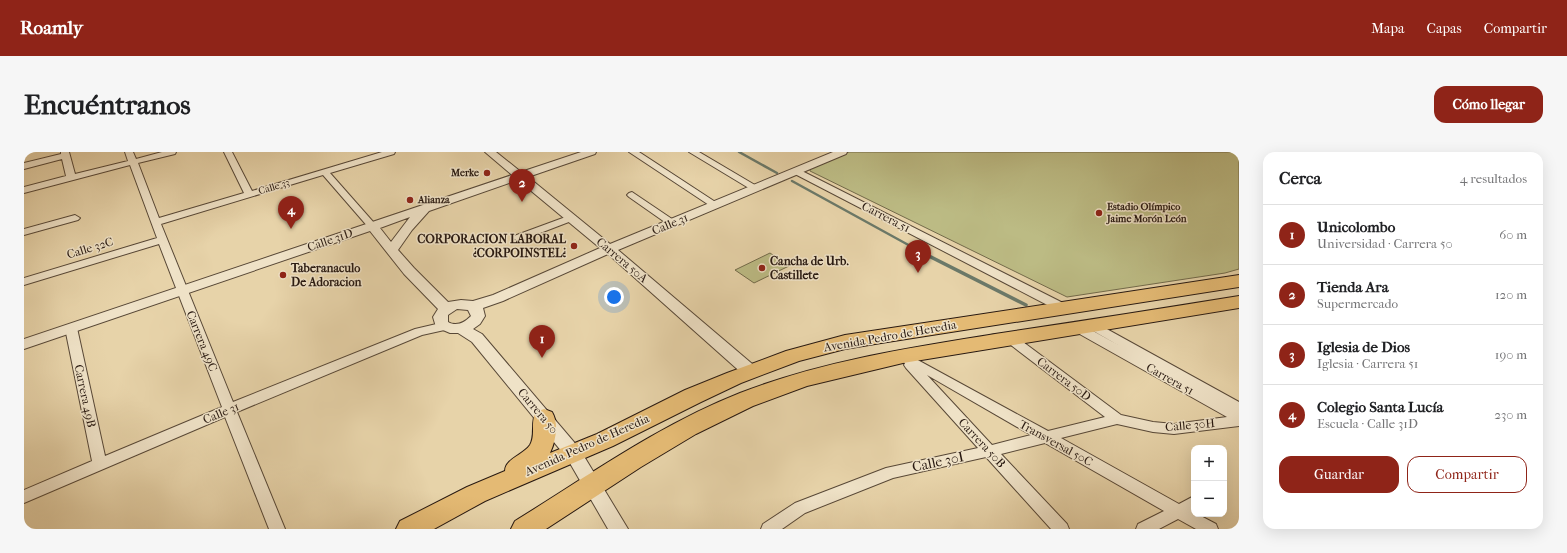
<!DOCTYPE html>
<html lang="es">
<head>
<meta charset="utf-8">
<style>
	:root { --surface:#fff; --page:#f6f6f6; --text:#202124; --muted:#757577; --line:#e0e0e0; --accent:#8f2418 }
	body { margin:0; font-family:"IM FELL French Canon",serif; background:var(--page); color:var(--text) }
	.controls { position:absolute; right:12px; bottom:12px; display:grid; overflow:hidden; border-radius:8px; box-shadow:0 4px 16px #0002 }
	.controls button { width:36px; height:36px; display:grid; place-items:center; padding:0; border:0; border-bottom:1px solid var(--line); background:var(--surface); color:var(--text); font:20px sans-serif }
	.you { position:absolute; left:590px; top:145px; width:14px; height:14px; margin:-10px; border:3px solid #fff; border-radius:50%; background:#1a73e8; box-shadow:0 0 0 6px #1a73e833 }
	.badge { display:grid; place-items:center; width:26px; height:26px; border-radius:50%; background:var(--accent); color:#fff; font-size:13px; font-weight:700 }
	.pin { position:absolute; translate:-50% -33px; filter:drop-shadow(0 1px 2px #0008) }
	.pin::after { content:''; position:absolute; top:21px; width:14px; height:12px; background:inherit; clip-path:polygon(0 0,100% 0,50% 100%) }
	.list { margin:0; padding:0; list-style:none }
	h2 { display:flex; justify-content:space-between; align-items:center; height:52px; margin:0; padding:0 16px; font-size:17px }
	h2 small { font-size:13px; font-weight:400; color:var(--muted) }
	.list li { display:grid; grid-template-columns:26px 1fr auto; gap:12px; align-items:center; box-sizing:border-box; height:60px; padding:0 16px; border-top:1px solid var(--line) }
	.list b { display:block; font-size:15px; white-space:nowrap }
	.list p { margin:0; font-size:13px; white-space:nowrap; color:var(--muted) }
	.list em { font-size:13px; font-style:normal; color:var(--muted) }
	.actions { display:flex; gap:8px; padding:12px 16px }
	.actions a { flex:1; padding:9px 0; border:1px solid var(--accent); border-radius:12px; text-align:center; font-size:14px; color:var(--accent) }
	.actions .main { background:var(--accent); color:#fff }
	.map { position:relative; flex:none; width:1215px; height:377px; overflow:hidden; border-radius:12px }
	header { display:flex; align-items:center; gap:24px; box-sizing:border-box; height:56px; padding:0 20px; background:var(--accent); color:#fff }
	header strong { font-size:19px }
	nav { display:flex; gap:22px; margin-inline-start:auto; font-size:14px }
	.intro { display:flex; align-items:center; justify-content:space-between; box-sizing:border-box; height:96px; padding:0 24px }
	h1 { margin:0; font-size:28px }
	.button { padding:10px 18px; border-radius:12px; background:var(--accent); color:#fff; font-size:14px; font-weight:700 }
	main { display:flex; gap:24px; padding:0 24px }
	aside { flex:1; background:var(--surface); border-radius:12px; box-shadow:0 4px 16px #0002 }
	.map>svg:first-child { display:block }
	.green { fill:#bcbb84; stroke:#726a4a }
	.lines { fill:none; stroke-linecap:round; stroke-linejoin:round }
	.stream-far1 { stroke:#6b7969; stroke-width:2.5 }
	.stream { stroke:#6b7969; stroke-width:3.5 }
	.minor-casing { stroke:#584837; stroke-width:2 }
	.tertiary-casing { stroke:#584837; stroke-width:2 }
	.trunk-casing { stroke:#281911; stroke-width:2 }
	.minor { fill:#efe2c7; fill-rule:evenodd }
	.tertiary { fill:#efe2c7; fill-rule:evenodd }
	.trunk { fill:#e4ba74; fill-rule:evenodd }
	.poi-dot { fill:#8f2418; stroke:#efe2c7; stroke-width:1.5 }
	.labels { text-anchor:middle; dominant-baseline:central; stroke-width:3; stroke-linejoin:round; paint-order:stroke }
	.far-poi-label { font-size:10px; font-weight:bold; fill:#281911; stroke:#efe2c7; text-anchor:start }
	.far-street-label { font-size:10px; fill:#281911; stroke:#efe2c7 }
	.street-label { font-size:12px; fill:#281911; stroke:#efe2c7 }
	.poi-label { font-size:12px; font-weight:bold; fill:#281911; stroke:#efe2c7; text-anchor:start }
	.near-street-label { font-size:14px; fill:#281911; stroke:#efe2c7 }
</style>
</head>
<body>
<header>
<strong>Roamly</strong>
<nav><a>Mapa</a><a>Capas</a><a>Compartir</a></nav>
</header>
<div class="intro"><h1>Encuéntranos</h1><a class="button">Cómo llegar</a></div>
<main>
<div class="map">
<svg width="1215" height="377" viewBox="0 0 1215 377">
	<rect width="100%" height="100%" fill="#e7d3a9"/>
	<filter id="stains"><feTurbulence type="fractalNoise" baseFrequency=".005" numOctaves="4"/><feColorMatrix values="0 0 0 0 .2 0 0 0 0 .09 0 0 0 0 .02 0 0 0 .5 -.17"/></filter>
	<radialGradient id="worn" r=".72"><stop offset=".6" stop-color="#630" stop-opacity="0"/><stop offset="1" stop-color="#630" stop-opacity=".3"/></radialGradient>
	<!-- green -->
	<path class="green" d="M825,0H1215V117L1201,121L1043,145L786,19V16Z
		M746,101L765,114L730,131L711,118Z"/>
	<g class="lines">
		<!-- stream-far1 -->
		<path class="stream-far1" d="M715,0L753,21
			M768,29L899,101"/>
		<!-- stream -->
		<path class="stream" d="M897,100L1002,153"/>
		<!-- minor casing -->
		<g class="minor-casing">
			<path id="minor" d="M37,0H45L51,22L104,9L101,0H109L112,7L138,0H152L151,2L114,11L135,66L220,41L200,0H208L228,39L358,0H371L370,2L306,21L351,72L353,74L351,76H345L299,23L137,72L209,250L391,177L421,170L425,171L427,174L425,177L398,183L213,260L261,377H245L201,265L0,351V338L68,309L41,176L43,173H51L53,176L81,304L198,255L135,92L0,133V126L133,86L106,13L0,41V35L42,24L38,7L0,17V11L37,2Z
				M605,0H615L696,53L694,55H688Z
				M665,0H675L736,36L731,39L728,38Z
				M772,16L1041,152L1043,155L1041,158H1033L769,21L768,19Z
				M608,40L651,69L653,71L651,73H645L605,45L603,43L605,41Z
				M51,63L56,66L54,68L0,83V77Z
				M547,63L550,64L552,66L550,68L498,88L494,89L489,86L490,84Z
				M1070,170L1215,250V274L1150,282L1129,280L1093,272L1037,286L1155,352L1170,344V358L1168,359L1170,362H1173L1192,372L1194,377H1172L1154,367L1135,377H1112L1114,372L1140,359L1021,291L977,302L1043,372L1045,377H1027L962,305L869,326L781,361L758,377H737L739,372L771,351L862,316L954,296L882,216L880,213L881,211L875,207L873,204L875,201L879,200L1024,279L1081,265L983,190L981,187L983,184H991L1097,263L1129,270L1150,272L1203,265L1052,180L1050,177L1052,174H1060L1094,193L1066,177L1064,174L1066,171ZM903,223L1007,283L968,293Z"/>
		</g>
		<!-- tertiary casing -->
		<g class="tertiary-casing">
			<path id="tertiary" d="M461,0H472L497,20L557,0H572L571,2L504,25L586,92L809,0H823L822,2L594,98L733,216L735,220L733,224L727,226L721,224L584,102L479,149L459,156L461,164L456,172L449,177L458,182L555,296L604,377H584L543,306L448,190L434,181H426L412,175L409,165L414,157L380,122L346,79L0,197V187L488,23ZM494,28L576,96L469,143L449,149L437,148L424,150L390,116L374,98L388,78L405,59ZM386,65L367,90L356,76ZM433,157L444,158L447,164C441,170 433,175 424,170V163Z"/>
		</g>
		<!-- trunk casing -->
		<g class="trunk-casing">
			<path id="trunk" d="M1215,123V135L857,191L821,197L775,209L717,231L677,250L589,294L461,349L410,377H372L376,369L443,335L481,319C481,307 499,303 506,293C512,283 506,270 512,260L520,257L528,260C535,272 532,288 526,301L573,282L661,238L703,221L762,199L821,183Z
				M1215,144V156L879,211L783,234L729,254L672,282L617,315L522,377H487L491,369C564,324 635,273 716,241C798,209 884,196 971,182C1052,170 1134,157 1215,144Z"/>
		</g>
		<!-- minor -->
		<use href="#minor" class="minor"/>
		<!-- tertiary -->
		<use href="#tertiary" class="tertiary"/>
		<!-- trunk -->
		<use href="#trunk" class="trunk"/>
	</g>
	<!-- markers -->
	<g class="poi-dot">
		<circle cx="463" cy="21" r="4"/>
		<circle cx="386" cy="48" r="4"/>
		<circle cx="1075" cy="61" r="4"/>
		<circle cx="550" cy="94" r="4"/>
		<circle cx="738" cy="116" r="4"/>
		<circle cx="259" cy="123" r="4"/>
	</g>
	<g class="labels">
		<!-- far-poi labels -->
		<g class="far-poi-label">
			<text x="455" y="21" text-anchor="end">Merke</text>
			<text x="394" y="48">Alianza</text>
			<text x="1083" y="55">Estadio Olímpico<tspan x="1083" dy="12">Jaime Morón León</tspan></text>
		</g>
		<!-- far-street labels -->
		<g class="far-street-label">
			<text transform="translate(250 35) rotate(-17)">Calle 33</text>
		</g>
		<!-- street labels -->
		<g class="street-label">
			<text transform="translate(862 65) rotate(27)">Carrera 51</text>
			<text transform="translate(646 72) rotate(-23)">Calle 31</text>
			<text transform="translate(306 88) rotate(-19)">Calle 31D</text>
			<text transform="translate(66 96) rotate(-17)">Calle 32C</text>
			<text transform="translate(598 108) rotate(40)">Carrera 50A</text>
			<text transform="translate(866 184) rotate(-10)">Avenida Pedro de Heredia</text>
			<text transform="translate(178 189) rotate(68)">Carrera 49C</text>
			<text transform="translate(1040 227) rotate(37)">Carrera 50D</text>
			<text transform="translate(1146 227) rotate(29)">Carrera 51</text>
			<text transform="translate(61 244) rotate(78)">Carrera 49B</text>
			<text transform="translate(514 259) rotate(50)">Carrera 50</text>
			<text transform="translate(197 261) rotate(-23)">Calle 31</text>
			<text transform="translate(1166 273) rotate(-5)">Calle 30H</text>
			<text transform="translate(958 291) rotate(47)">Carrera 50B</text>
			<text transform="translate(1032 291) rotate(29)">Transversal 50C</text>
			<text transform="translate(563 293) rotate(-24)">Avenida Pedro de Heredia</text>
		</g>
		<!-- poi labels -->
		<g class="poi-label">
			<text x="542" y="87" text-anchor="end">CORPORACION LABORAL<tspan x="542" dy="14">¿CORPOINSTEL¿</tspan></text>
			<text x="746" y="109">Cancha de Urb.<tspan x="746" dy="14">Castillete</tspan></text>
			<text x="267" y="116">Taberanaculo<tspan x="267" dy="14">De Adoracion</tspan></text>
		</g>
		<!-- near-street labels -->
		<g class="near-street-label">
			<text transform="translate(914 310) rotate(-12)">Calle 30I</text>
		</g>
	</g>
	<rect width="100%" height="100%" filter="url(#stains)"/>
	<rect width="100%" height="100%" fill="url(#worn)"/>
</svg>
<div class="controls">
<button>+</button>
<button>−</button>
</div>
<div class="you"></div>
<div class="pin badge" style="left:518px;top:206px">1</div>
<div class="pin badge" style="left:498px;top:50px">2</div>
<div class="pin badge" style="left:894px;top:121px">3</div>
<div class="pin badge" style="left:267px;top:77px">4</div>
</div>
<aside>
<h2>Cerca<small>4 resultados</small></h2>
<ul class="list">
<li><span class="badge">1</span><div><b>Unicolombo</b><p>Universidad · Carrera 50</p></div><em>60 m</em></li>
<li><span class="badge">2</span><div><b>Tienda Ara</b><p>Supermercado</p></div><em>120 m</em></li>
<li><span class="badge">3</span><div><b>Iglesia de Dios</b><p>Iglesia · Carrera 51</p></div><em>190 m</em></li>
<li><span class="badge">4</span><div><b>Colegio Santa Lucía</b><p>Escuela · Calle 31D</p></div><em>230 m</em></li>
</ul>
<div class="actions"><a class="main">Guardar</a><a>Compartir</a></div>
</aside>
</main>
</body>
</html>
